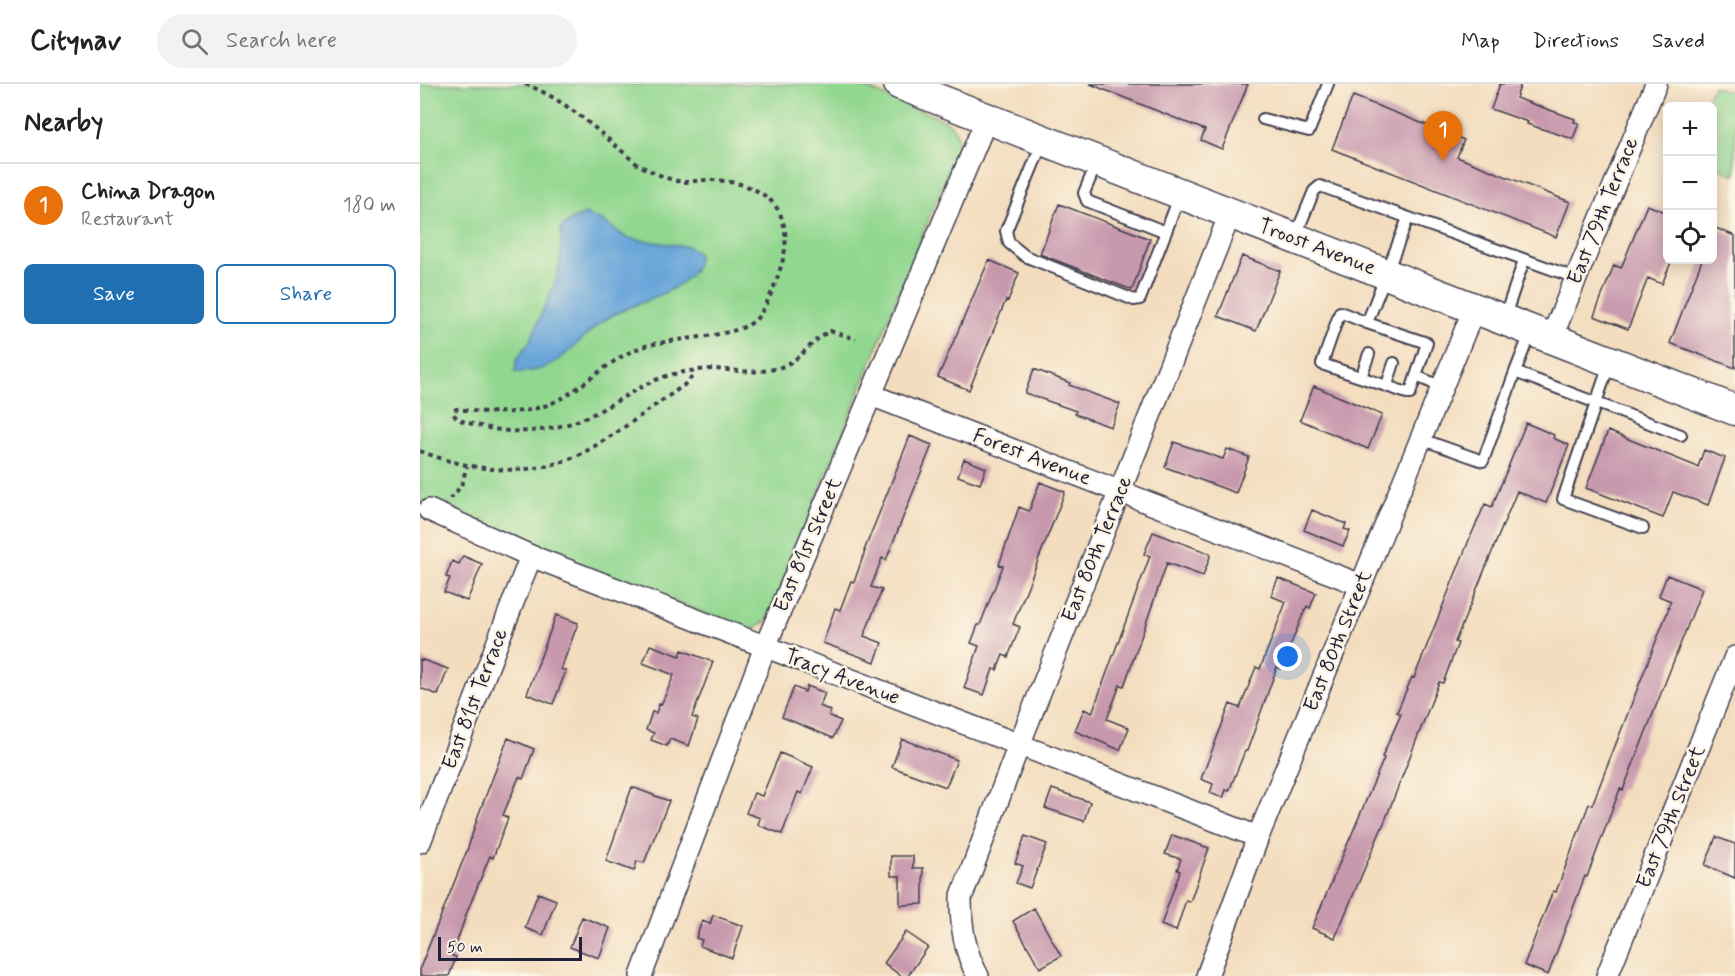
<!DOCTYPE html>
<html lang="en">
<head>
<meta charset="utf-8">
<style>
	:root { --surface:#fff; --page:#f2f2f2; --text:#222; --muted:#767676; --line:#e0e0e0; --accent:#1f6fb2 }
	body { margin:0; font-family:Mynerve,sans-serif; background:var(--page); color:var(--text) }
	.controls { position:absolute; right:18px; top:18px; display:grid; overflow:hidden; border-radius:9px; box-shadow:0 3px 15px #0003 }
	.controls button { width:54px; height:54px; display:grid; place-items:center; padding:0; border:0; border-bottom:2px solid var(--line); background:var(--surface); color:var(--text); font:30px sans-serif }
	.scale { position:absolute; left:18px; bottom:15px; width:144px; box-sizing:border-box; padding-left:6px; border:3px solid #22223b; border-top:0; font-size:16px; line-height:21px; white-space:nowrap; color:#22223b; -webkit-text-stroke:4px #fcf5e5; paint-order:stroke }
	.you { position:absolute; left:868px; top:573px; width:21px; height:21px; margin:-15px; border:4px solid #fff; border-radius:50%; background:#1a73e8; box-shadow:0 0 0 9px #1a73e833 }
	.badge { display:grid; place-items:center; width:39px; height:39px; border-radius:50%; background:var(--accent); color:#fff; font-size:20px; font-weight:700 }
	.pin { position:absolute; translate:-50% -50px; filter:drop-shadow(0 2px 3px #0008) }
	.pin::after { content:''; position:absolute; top:32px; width:21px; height:18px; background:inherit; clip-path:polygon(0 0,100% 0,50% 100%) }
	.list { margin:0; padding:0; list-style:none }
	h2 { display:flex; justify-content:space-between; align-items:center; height:78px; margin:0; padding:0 24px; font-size:26px }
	h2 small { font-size:20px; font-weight:400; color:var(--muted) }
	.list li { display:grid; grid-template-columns:39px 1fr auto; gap:18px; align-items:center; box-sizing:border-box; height:84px; padding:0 24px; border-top:2px solid var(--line) }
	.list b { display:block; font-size:22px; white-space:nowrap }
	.list p { margin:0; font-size:20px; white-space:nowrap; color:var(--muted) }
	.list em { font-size:20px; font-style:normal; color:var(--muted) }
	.actions { display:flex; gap:12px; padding:18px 24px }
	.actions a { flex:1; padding:14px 0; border:2px solid var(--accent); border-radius:9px; text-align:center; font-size:21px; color:var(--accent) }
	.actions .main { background:var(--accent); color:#fff }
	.icon { flex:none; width:33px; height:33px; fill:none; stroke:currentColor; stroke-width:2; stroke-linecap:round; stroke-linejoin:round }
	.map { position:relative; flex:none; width:1315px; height:892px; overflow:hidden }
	header { display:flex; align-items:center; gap:36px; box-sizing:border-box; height:84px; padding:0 30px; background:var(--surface); border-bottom:2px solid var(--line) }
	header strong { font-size:28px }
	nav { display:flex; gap:33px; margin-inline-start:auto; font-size:21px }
	.search { width:420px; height:54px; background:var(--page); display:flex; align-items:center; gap:15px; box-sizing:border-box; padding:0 21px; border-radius:33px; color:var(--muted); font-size:22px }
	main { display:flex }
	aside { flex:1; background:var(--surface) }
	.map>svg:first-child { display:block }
	.green { fill:#92d790; stroke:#5a7c66; stroke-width:1.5 }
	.water { fill:#67a5d9; stroke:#44648a; stroke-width:1.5 }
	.building { fill:#c899ad }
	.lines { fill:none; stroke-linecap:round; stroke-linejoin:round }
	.service-casing { stroke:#413e4f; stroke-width:14 }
	.minor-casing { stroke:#413e4f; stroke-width:24 }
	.secondary-casing { stroke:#413e4f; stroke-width:33 }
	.path { stroke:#413e4f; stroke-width:4; stroke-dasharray:4.5 4.5; stroke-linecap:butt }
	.service { stroke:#fff; stroke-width:10 }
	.minor { stroke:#fff; stroke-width:21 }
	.secondary { stroke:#fff; stroke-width:30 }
	.labels { text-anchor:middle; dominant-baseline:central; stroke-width:5; stroke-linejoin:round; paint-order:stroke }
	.street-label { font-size:21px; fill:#22223b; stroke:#fcf5e5 }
</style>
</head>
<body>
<header>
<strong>Citynav</strong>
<div class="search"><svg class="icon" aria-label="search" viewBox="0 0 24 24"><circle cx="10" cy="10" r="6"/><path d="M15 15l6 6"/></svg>Search here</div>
<nav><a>Map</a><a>Directions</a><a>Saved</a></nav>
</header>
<main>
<aside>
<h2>Nearby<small></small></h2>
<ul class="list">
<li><span class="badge" style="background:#e8710a">1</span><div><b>China Dragon</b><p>Restaurant</p></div><em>180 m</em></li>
</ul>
<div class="actions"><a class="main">Save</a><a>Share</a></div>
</aside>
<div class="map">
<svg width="1315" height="892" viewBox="0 0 1315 892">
	<rect width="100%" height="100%" fill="#fcf5e5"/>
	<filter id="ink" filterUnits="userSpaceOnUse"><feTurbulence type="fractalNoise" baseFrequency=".0167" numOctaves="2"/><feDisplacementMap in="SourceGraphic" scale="12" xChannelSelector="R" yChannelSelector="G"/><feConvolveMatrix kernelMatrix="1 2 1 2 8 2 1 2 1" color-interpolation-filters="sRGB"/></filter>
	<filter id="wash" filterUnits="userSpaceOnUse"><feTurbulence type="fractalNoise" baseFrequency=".008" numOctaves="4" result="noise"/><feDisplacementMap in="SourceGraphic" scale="24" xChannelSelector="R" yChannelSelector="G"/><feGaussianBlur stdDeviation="1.35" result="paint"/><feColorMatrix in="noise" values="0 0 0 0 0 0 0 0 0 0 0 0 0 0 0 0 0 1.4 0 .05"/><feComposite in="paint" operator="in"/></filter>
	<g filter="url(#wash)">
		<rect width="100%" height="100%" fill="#f3ddbe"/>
		<!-- green -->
		<path class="green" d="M0,0H436L526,37C535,43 540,53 537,64L348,536L330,547L113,463L25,420L0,426Z
			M1293,2L1315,10V91L1293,81L1292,22H1284Z"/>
		<!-- water -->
		<path class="water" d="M166,130L182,137L207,154L269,163L279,171C278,175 277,180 275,184C261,210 211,219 188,234C154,255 142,290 95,288L97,275L110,257L137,194L141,173V144L153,135Z"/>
		<g id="blocks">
			<!-- building -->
			<path class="building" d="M670,0H828L802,65L781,56L785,46Z
				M1080,0H1101L1096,14L1155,35L1154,38L1159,39L1153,55L1107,40L1108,38L1071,25Z
				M933,12L1044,56L1037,73L1150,118L1136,153L912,65Z
				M639,120L730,155L712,206L620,170Z
				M1227,121L1248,129V176H1252L1242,200L1228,194L1208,245L1174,232L1194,181L1201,184Z
				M1293,143L1315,152V284L1250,259L1282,176H1293Z
				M822,172L860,187L836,247L798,232Z
				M569,176L599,189L588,217L586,216L549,306L518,293Z
				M614,285L650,299L649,301L700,320L691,343L655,330L656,327L605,309Z
				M894,302L962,331L948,365L880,336Z
				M1106,339L1134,351L1133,354L1149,361L1126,419L1097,407L1035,558L1038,559L1023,599L1019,598L966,734L915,854L892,844L964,674L962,673L981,630L977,628L992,593L994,594L1049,456L1065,420L1072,423Z
				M1188,347L1278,383L1284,366L1305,374L1288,421L1253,408L1243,434L1166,404Z
				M490,352L512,361L466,476L462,474L451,503L462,506L444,552L462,559L455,578L403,559L415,524L420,526L431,497L434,498L445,467H444Z
				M754,358L803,375L807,365L829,373L816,409L745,383Z
				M544,375L566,384L560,400L538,392Z
				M620,398L645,408L593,540L600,543L588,573L583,571L577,586L573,585L564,611L544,604L559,562L551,559L558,541H560L583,482L579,481L599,423L609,427Z
				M892,426L926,440L924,445L930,447L923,462L884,446Z
				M733,448L791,470L783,492L747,479L704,602L700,601L687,635L709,644L700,666L655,647L664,625L672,629L730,472L724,470Z
				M43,472L62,480L47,517L24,508L30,494L26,493L32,477L39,480Z
				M1247,491L1282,505L1203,706L1200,705L1167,793L1165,792L1128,891L1104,881L1133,807L1136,808L1169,720L1172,721L1249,524L1248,523L1251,517L1239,512Z
				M858,494L896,509L890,524L887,522L881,535L861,585L857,583L827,667H825L809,707L806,706L803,714L790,709L793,700L781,695L810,620L820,624L836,583L840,585L866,518L851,512Z
				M136,531L158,539L141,585L146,587L133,620L107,610Z
				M230,561L260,572L262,566L293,578L272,633L278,635L269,662L250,655L247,662L231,656L234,649L226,646L232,628L236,629L239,620L241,621L254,591L223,579Z
				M0,575L28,585L18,611L0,604Z
				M387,602L405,609L400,622L411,627L409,632L421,637L413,654L362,633L374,603L385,608Z
				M88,654L114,665L103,695L99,693L83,731L88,734L73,774L70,772L47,828L32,872L36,873L29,892H0V884L48,764L58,732Z
				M482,655L537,676L526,703L472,683Z
				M360,669L393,683L382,710L378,708L362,750L338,741L340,734L326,729L334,709L342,712Z
				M212,703L249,717L224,779L217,777L214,787L186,777Z
				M632,705L670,718L664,737L625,724Z
				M752,751L789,764L770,818L766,816L756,847L741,841L760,787L757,786L761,775L745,770Z
				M605,752L627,760L610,804L596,799L603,782L595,779Z
				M1296,753L1315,760V794L1285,781Z
				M471,772H493V784H503V820L480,821V792H471Z
				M118,809L136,816L123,851L105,844Z
				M614,824L641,872L620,884L593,837Z
				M293,831L323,842L312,874L280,862L282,856L276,854L282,837L290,840Z
				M162,833L190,844L179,874L150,863Z
				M486,848L508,863L488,892H481L464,879Z"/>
		</g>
	</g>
	<g filter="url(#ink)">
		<use href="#blocks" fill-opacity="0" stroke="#413e4f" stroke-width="1.5"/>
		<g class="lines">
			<!-- service casing -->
			<g class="service-casing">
				<path id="service" d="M843,35L889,47L908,0
					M623,57L586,147L589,159L605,172L714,216L720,215L760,111
					M677,78L664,109L667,117L746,148
					M988,134L947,239L1007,259L996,292L1022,303
					M875,153L894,107L900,102L1156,194
					M1084,235L1104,176
					M947,239L920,228L902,280L990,310L996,292
					M1111,247L1095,288L1261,351
					M1190,278L1143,415L1223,444
					M941,293L949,270
					M967,301L974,279
					M1001,355L1063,377L1095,288"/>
			</g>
			<!-- minor casing -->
			<g class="minor-casing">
				<path id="minor" d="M1131,255L1236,0
					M451,311L941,501
					M9,426L111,472L838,753
					M0,758L111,472
					M221,892L345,563L567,34
					M558,892C544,867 541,842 541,814L599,661L810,130
					M787,892L838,753L1054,225
					M1187,892L1315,573"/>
			</g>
			<!-- secondary casing -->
			<g class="secondary-casing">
				<path id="secondary" d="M479,0L1315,326"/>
			</g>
			<!-- path -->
			<path class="path" d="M105,0C149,17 181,50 217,80C231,87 247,96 263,98C271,98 279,96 286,96C310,96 336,101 353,119C367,135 368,160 362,179C357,196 349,218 338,233C321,256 247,252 217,265C193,275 175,292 153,307C118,333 76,330 36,325L33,329C37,338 51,339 60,342C105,354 149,345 188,322C210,310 229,296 254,290C267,287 282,285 295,285C314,286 335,290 354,285C381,279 389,257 410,247L436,255
				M0,367C53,388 116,396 168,366C201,347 232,323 263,302L271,294L273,288
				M30,415L41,402L47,382"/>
			<!-- service -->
			<use href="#service" class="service"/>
			<!-- minor -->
			<use href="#minor" class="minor"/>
			<!-- secondary -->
			<use href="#secondary" class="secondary"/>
		</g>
	</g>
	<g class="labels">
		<!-- street labels -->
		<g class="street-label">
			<text transform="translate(1183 127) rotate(-68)">East 79th Terrace</text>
			<text transform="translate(897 163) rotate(21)">Troost Avenue</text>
			<text transform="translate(612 373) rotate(21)">Forest Avenue</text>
			<text transform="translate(388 461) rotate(-67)">East 81st Street</text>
			<text transform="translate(677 465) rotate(-68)">East 80th Terrace</text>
			<text transform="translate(918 557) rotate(-68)">East 80th Street</text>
			<text transform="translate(422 593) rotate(21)">Tracy Avenue</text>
			<text transform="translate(55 615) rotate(-69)">East 81st Terrace</text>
			<text transform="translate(1251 733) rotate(-68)">East 79th Street</text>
		</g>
	</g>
</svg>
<div class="controls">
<button>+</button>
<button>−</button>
<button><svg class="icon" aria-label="locate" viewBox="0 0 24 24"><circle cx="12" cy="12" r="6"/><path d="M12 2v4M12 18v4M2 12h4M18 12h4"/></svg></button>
</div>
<div class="scale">50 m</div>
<div class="you"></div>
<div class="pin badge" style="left:1023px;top:77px;background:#e8710a">1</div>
</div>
</main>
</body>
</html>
